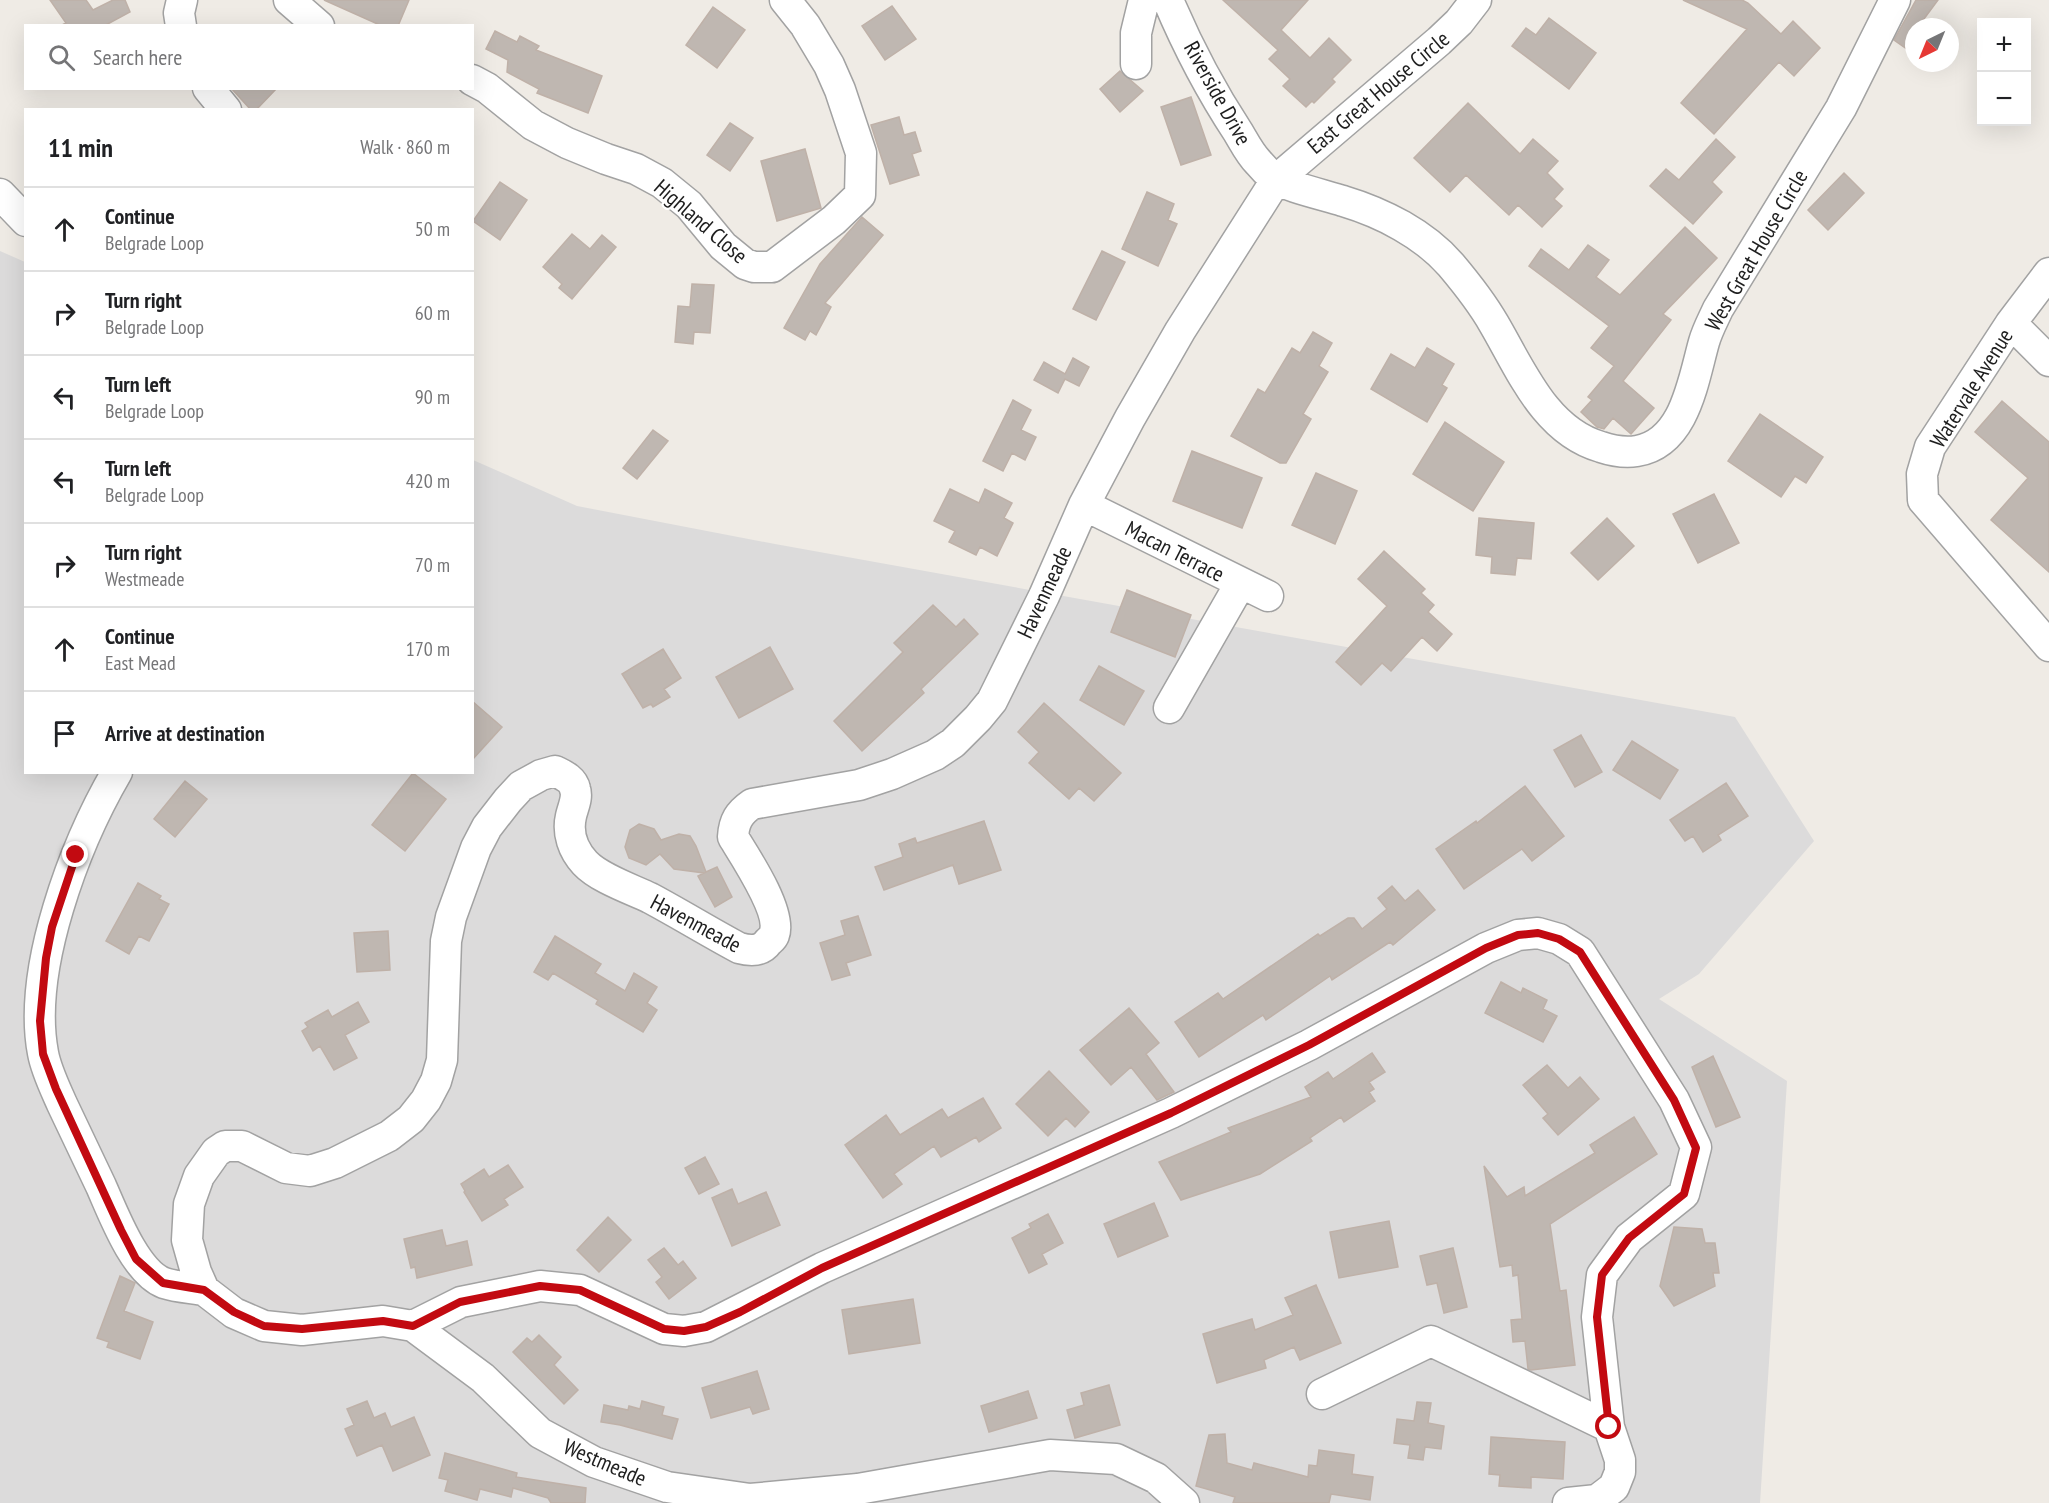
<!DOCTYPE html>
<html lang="en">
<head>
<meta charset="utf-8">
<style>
	:root { --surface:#fff; --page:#f6f6f6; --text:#202124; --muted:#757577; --line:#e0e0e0 }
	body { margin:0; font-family:"PT Sans Narrow",sans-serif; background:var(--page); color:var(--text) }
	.controls { position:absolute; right:18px; top:18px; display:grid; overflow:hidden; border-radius:0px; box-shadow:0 6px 24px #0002 }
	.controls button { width:54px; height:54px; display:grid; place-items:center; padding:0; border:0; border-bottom:2px solid var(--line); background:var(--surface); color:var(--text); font:30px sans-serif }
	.compass { position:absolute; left:1905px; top:18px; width:54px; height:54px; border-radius:50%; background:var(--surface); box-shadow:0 6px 24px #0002; rotate:223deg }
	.stop { position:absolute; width:18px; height:18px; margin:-14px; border:4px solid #c20a11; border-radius:50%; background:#fff }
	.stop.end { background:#c20a11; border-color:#fff; box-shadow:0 2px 6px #0008 }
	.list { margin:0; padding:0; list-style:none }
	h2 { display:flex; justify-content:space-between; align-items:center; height:78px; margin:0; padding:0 24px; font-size:26px }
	h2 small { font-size:20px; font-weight:400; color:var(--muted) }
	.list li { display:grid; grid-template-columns:39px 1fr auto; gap:18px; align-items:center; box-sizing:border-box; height:84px; padding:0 24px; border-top:2px solid var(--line) }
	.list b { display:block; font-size:22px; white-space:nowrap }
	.list p { margin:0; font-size:20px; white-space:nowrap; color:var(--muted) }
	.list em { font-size:20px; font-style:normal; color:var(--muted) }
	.icon { flex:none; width:33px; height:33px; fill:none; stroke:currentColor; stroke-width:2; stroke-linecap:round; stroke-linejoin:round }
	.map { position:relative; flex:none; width:2049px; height:1503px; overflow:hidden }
	.search { position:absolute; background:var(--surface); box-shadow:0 6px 24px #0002; left:24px; top:24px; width:450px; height:66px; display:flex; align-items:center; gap:15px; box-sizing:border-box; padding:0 21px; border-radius:0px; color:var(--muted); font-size:22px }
	.panel { position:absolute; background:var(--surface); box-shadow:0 6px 24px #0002; left:24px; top:108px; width:450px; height:666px; border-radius:0px }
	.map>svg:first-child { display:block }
	.residential { fill:#dcdbdb }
	.building { fill:#bfb7b1; stroke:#bfb1a8; stroke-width:1.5 }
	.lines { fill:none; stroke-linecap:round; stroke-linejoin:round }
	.minor-casing { stroke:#a2a2a2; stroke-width:33 }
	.minor { stroke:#fff; stroke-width:30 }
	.route { stroke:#c20a11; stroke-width:8 }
	.labels { text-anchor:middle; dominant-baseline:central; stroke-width:4.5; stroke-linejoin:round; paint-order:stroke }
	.street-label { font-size:22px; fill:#1e1e1e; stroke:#fff }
</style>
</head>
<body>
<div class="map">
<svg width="2049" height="1503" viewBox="0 0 2049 1503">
	<rect width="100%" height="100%" fill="#efebe5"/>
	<!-- residential -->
	<path class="residential" d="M0,251L25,262L26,772H472L473,460L577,506L775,544L1735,717L1814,841L1699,974L1659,999L1787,1081L1760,1503H0Z"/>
	<!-- building -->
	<path class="building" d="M50,0H86L93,10L113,0H125L130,12L104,26H60L66,23Z
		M324,0H409L398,26H382Z
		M1223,0H1308L1281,30L1310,58L1329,38L1351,60L1332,79L1335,82L1314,103L1312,101L1306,107L1283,86L1290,79L1269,59L1278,50Z
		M1683,0H1742L1748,3L1781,34L1793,21L1820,48L1794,76L1779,62L1714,134L1681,103L1747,29Z
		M1916,0H1938L1918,27H1914V54L1894,40Z
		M892,6L916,39L885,60L862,26Z
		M713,7L745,30L717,68L686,45Z
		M1549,18L1596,53L1569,89L1512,46L1526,28L1536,35Z
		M495,31L517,42L520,36L539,46L536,50L602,76L588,113L537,93L539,89L507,72L508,60L486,49Z
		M1120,71L1143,91L1120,112L1100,89Z
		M231,88H277L256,110H251Z
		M1191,97L1211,155L1181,165L1161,107Z
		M1468,103L1520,154L1533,139L1558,161L1547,173L1563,189L1554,199L1562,206L1542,227L1518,205L1509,215L1466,175L1450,192L1414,158Z
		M899,117L904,135L915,132L921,151L912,154L919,175L890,184L871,125Z
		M730,123L753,138L730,171L707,155Z
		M1716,139L1735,157L1712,182L1722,192L1693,224L1650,186L1666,169L1679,180Z
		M805,149L821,208L777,221L761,161Z
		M1844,173L1864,193L1828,230L1808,210Z
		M500,182L527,200L500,240L473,221Z
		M1147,192L1174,204L1168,220L1177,224L1158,266L1122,249Z
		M862,217L883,235L825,303L831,307L816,335L810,331L805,340L784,328L820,264Z
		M1685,227L1717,258L1663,314L1671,320L1623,381L1654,408L1631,434L1613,418L1604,429L1597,427L1581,412L1592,400L1588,397L1614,366L1591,348L1609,326L1529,266L1541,249L1569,270L1588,245L1609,260L1596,277L1620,295Z
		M572,234L590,249L602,235L616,247L572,299L559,288L562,284L543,267Z
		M1102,251L1125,262L1096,320L1073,309Z
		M692,284L714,285L710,333L694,332L693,344L675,342L678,306L690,307Z
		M1313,332L1332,343L1319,366L1328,372L1303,414L1311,419L1286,463H1280L1231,436L1258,389L1265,393L1292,348L1300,353Z
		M1427,348L1454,364L1442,385L1447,388L1427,422L1371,389L1391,354L1415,368Z
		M1073,358L1089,367L1079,386L1065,379L1058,393L1034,380L1044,362L1065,374Z
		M1013,400L1031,410L1021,430L1036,437L1025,460L1012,453L1003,471L983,461Z
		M2002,401L2049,442V572L1991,520L2028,478L1975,432Z
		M1760,414L1823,457L1806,483L1795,476L1781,497L1728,461Z
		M1445,422L1504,462L1473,511L1413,474Z
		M653,430L668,441L637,479L623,468Z
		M1192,451L1262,478L1242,528L1173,501Z
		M1316,473L1357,491L1335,544L1292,525Z
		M950,489L979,503L985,489L1012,503L1004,518L1013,523L997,556L980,547L976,555L949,542L955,531L934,521Z
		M1714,494L1739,543L1698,563L1673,514Z
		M1479,518L1534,523L1531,559L1517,558L1515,575L1491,573L1492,557L1476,555Z
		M1607,518L1634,546L1598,580L1571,553Z
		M1384,551L1425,589L1421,593L1434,605L1428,612L1452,634L1437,651L1422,637L1391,671L1382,663L1361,685L1336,662L1387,606L1358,579Z
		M1127,590L1191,615L1175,657L1111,632Z
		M933,605L956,627L964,619L978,634L921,689L924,693L862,751L834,721L903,652L894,643Z
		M770,647L793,689L739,718L716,677Z
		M663,649L681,678L664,689L670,697L653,707L651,704L643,708L622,674Z
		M1099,666L1144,691L1124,725L1080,700Z
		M472,701L502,727L472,760Z
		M1044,703L1121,773L1094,801L1079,788L1069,799L1029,763L1039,752L1018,732Z
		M1581,735L1602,772L1575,787L1554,750Z
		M1632,741L1678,770L1660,799L1613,770Z
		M413,773L446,799L405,851L372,825Z
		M185,781L207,799L175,837L154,819Z
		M1726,783L1748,816L1718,835L1721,840L1703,852L1693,836L1685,841L1670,820Z
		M1525,786L1564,836L1532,861L1522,849L1464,889L1436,849L1476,821L1477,823Z
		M984,821L1001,870L959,884L953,865L884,890L875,867L903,857L899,844L915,838L917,843Z
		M639,824L654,829L661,840L679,834L690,836L696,846L706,872L717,867L732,897L715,907L698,876L704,873L674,869L660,854L646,865L629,858L625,847L630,830Z
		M138,883L161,896L159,899L169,904L149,941L139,936L129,954L106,941Z
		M1392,886L1405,901L1418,890L1435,910L1393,945L1390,942L1332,980L1330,976L1266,1020L1263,1015L1199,1057L1175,1022L1218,993L1223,999L1318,934L1320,936L1348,918H1354L1362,929L1387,909L1378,898Z
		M858,916L871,955L846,963L850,975L832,980L820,943L845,935L841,921Z
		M388,931L390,970L357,972L354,933Z
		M555,936L601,964L595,973L625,991L634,973L657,987L647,1003L657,1010L643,1032L596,1004L598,1000L553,973L548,980L534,972Z
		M1501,982L1521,993L1523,988L1547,1000L1543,1009L1557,1016L1543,1042L1485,1013Z
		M358,1002L369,1022L345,1035L357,1058L334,1070L320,1046L313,1051L302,1031L308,1027L305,1023L328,1010L332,1017Z
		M1129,1008L1159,1043L1146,1054L1174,1092L1157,1100L1131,1067L1111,1085L1080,1050Z
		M1372,1053L1385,1072L1369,1082L1374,1089L1369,1092L1375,1101L1344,1122L1341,1117L1310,1138L1312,1141L1260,1174L1181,1200L1159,1162L1231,1132L1228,1128L1311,1097L1305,1087L1328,1072L1333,1079Z
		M1713,1056L1740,1117L1716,1127L1692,1067Z
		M1547,1065L1568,1088L1580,1077L1599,1099L1558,1135L1543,1118L1548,1114L1523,1085Z
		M1049,1071L1089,1112L1075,1127L1066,1118L1048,1136L1016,1104Z
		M983,1098L1001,1128L979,1142L976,1137L941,1157L934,1146L894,1174L902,1184L883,1198L845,1145L886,1115L900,1135L942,1109L948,1118Z
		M1634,1117L1657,1154L1550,1224L1560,1291L1566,1290L1575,1365L1531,1370L1528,1369L1525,1341L1513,1342L1511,1320L1522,1319L1518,1275L1513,1276L1512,1265L1500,1267L1484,1166L1507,1197L1524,1187L1525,1196L1595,1153L1590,1145Z
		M705,1157L719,1184L699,1194L685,1168Z
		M508,1165L523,1187L504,1199L508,1205L482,1221L464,1192L465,1191L461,1184L484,1169L489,1177Z
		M732,1189L738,1204L766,1192L780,1225L732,1246L712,1198Z
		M1154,1203L1168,1236L1118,1257L1104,1224Z
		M1048,1214L1063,1243L1042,1254L1047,1264L1029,1273L1012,1238L1031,1228L1029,1224Z
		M608,1217L631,1240L599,1272L577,1250Z
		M1389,1221L1398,1267L1339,1278L1330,1232Z
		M1674,1227L1702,1229L1705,1243H1715L1719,1273H1713L1715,1286L1674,1306L1660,1286Z
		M442,1230L446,1246L467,1241L472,1265L417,1278L415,1267L411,1268L404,1239Z
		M664,1248L678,1265L683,1261L696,1278L669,1299L656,1282L662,1277L648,1260Z
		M1453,1248L1467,1307L1444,1313L1437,1283L1427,1285L1420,1256Z
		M120,1276L135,1283L124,1311L153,1322L140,1359L107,1347L109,1342L97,1338Z
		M1316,1285L1341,1343L1300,1360L1294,1347L1264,1360L1266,1368L1217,1383L1203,1334L1252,1319L1255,1330L1293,1315L1285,1298Z
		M913,1299L920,1343L849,1354L842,1310Z
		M539,1335L561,1357L554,1365L578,1390L564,1404L513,1352L527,1338L532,1342Z
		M757,1371L769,1409L753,1414L750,1407L711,1418L702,1388Z
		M1109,1385L1120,1425L1075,1438L1067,1410L1084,1405L1081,1393Z
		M1028,1391L1037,1418L989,1432L981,1406Z
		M367,1401L374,1418L385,1413L391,1427L414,1417L430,1455L393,1471L382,1445L357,1456L345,1429L354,1425L347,1409Z
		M642,1401L664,1407L662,1415L678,1419L672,1439L620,1425L601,1422L604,1405L628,1410L629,1406L640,1409Z
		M1417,1402L1431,1403L1428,1423L1444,1426L1441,1449L1425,1447L1423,1460L1408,1458L1410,1445L1394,1443L1397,1419L1414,1421Z
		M1225,1434L1227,1463L1252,1470L1254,1463L1308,1477L1309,1465L1317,1466L1319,1450L1354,1455L1352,1474L1373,1477L1370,1500L1331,1494L1329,1503H1233L1235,1497L1196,1486L1209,1435Z
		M1491,1437L1565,1442L1563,1479L1531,1477V1488L1499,1486L1500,1475L1489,1474Z
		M445,1453L517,1473L516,1477L586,1488L585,1503H551L548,1498L513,1488L511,1497L480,1489L477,1500L445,1491L448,1480L439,1478Z"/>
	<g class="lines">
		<!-- minor casing -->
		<g class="minor-casing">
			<path id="minor" d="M289,0L319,26
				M1168,0C1187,45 1211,91 1238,132C1244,142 1250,154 1258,162C1263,168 1269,174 1274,178C1285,186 1328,196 1343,201C1383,213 1424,234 1451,265C1467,284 1482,303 1494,324C1521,370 1545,431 1601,447C1613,451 1624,453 1637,451C1685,443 1693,381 1704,342C1707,331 1713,320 1718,309L1841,108L1895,0
				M181,26L179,13L182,0
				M1136,64V33L1144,0
				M472,80L487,88L533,125L567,143L606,159L636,169L662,183L689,205L723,246L745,264L754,267H772L834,220L860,195L861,153L840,90L829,65L805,25L785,0
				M208,88L226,110
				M0,194L26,221
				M2049,273L2011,323L1930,447L1922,474L1923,500L2049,646
				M2011,323L2049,361
				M1084,505L1268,596
				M1169,708L1240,584
				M117,772C75,844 27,969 43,1053C46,1070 55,1088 62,1104C75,1131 88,1159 101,1186C113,1213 135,1272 164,1283C176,1287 192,1288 204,1290
				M413,1326L461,1302L540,1286L580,1290L664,1329L684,1331L706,1327L822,1268L1171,1113L1309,1045L1486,948L1518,935L1538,933L1559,939L1580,952L1674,1100L1696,1147L1684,1194L1629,1238L1602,1275L1597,1317L1609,1427L1620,1460V1472L1614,1487L1597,1500L1568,1503
				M1322,1394L1431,1341L1609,1427
				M1184,1503L1156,1478L1116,1459L1050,1455L858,1489L750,1499L667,1487L594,1462L540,1433L483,1378L413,1326L383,1321L302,1330L264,1326L234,1313L204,1290L196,1272L187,1240L189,1204L199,1176L216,1152L225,1146H242L286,1168L310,1171L335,1163L389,1136L411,1119L426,1100L436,1081L442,1060L446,941L451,917L476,848L487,827L508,800L521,786L541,775L555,771C563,775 573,779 575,789C578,798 573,807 571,816C567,833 573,850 585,863C599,878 631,889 650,898C680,914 709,932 739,948C750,951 761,952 768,942C770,940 773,938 774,935C783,913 744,855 733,837C734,821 739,813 752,804L859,785L892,774L935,755L953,743L978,718L992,701L1044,596L1084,505L1130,418L1180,331L1276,180L1439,41L1459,22L1476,0"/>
		</g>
		<!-- minor -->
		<use href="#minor" class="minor"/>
	</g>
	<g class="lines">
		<!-- route -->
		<path class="route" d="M76,855L52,927L46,958L40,1021L43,1054L56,1089L121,1230L136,1259L163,1283L204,1290L234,1312L264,1326L302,1329L383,1321L413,1326L460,1302L540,1286L580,1290L664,1329L684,1331L706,1327L740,1312L822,1268L1171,1113L1309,1045L1486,948L1518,935L1538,933L1559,939L1580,952L1674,1100L1696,1148L1684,1194L1629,1238L1602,1275L1597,1317L1609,1427"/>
	</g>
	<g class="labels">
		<!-- street labels -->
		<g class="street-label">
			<text transform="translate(1378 92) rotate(-40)">East Great House Circle</text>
			<text transform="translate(1218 93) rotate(61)">Riverside Drive</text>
			<text transform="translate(701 221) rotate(41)">Highland Close</text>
			<text transform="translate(1756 250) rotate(-60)">West Great House Circle</text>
			<text transform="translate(1971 388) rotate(-58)">Watervale Avenue</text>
			<text transform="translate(1175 551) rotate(27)">Macan Terrace</text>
			<text transform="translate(1044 592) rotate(-65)">Havenmeade</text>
			<text transform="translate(696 923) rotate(28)">Havenmeade</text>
			<text transform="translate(605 1462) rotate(23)">Westmeade</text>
		</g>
	</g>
</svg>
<div class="controls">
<button>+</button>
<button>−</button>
</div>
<svg class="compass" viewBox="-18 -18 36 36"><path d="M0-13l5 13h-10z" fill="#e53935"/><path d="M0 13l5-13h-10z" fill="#757577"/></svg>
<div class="stop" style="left:1609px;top:1427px"></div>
<div class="stop end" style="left:76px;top:855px"></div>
<div class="search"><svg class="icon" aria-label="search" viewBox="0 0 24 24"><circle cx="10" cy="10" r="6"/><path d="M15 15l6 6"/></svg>Search here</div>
<section class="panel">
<h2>11 min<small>Walk · 860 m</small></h2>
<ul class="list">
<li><svg class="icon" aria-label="ahead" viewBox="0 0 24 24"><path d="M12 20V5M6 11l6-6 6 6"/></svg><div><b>Continue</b><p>Belgrade Loop</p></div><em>50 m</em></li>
<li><svg class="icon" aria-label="right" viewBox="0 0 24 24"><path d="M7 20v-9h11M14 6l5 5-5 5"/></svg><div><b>Turn right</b><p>Belgrade Loop</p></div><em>60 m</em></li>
<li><svg class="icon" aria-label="left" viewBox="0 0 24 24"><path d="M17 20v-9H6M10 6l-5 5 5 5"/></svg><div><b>Turn left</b><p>Belgrade Loop</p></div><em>90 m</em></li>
<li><svg class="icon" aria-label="left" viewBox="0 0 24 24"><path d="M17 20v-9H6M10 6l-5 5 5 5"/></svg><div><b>Turn left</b><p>Belgrade Loop</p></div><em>420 m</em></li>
<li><svg class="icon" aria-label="right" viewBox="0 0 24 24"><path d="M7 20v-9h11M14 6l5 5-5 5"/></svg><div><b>Turn right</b><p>Westmeade</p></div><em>70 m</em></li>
<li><svg class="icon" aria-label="ahead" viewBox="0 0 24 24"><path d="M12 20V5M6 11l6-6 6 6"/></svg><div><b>Continue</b><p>East Mead</p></div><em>170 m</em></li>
<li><svg class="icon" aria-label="arrive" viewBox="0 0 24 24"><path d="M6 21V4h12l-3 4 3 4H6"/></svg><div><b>Arrive at destination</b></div></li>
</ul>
</section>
</div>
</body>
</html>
